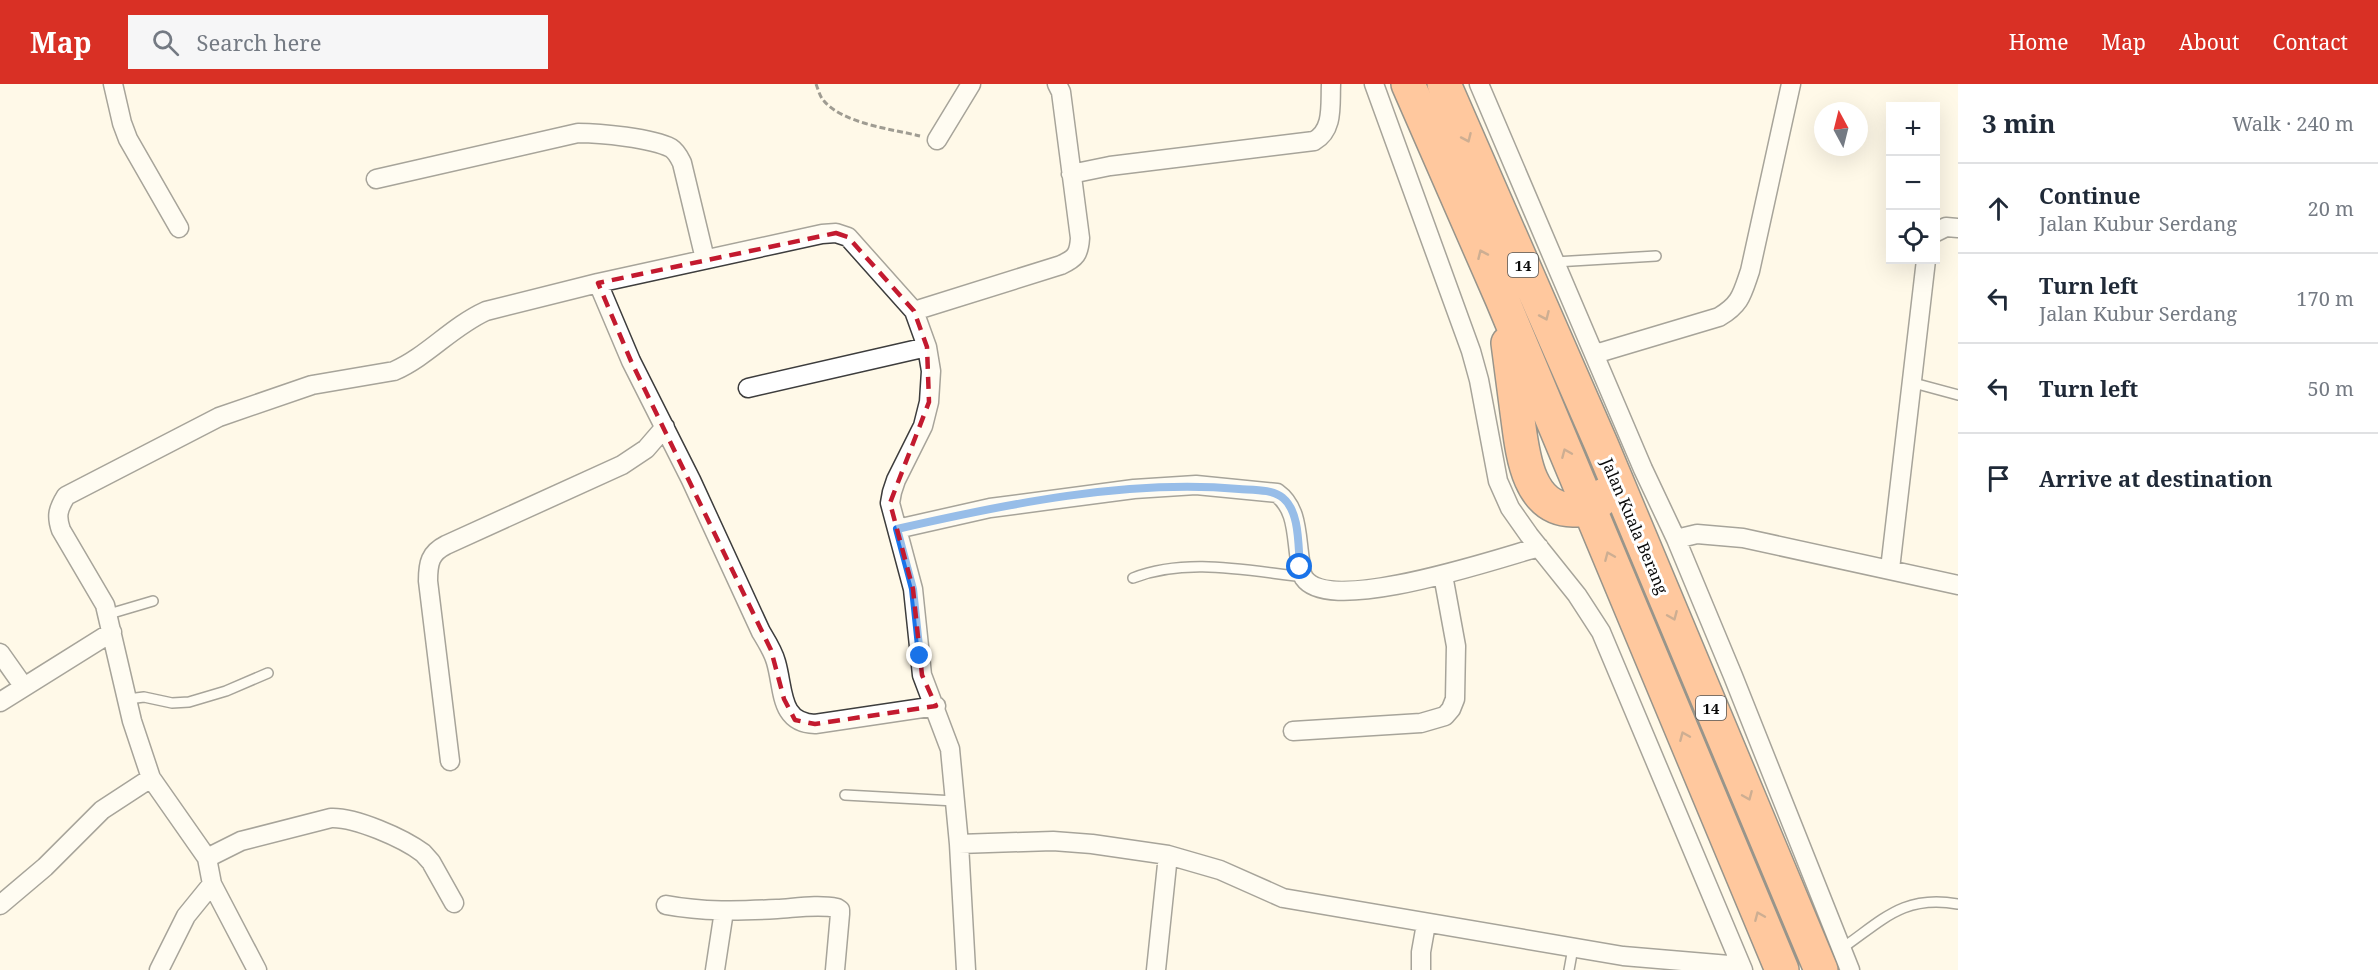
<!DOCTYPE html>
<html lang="en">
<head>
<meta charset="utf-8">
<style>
	:root { --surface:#fff; --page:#f6f6f7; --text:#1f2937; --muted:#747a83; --line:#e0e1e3; --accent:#d93025 }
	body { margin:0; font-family:"Noto Serif",serif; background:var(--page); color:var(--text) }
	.controls { position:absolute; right:18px; top:18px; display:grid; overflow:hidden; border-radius:0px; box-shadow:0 6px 24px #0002 }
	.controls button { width:54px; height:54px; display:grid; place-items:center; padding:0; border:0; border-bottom:2px solid var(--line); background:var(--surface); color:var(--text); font:30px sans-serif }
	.compass { position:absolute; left:1814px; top:18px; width:54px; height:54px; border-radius:50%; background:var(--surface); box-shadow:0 6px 24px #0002; rotate:353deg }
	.stop { position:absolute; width:18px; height:18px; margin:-14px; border:4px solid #1a73e8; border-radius:50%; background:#fff }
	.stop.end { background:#1a73e8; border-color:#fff; box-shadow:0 2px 6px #0008 }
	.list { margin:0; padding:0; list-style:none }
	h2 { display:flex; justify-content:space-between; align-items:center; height:78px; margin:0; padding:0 24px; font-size:26px }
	h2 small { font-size:20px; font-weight:400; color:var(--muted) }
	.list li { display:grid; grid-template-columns:39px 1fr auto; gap:18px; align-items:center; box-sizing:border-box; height:90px; padding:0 24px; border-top:2px solid var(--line) }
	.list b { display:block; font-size:22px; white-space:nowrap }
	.list p { margin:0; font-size:20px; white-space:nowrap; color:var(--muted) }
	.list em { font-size:20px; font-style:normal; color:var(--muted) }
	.icon { flex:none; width:33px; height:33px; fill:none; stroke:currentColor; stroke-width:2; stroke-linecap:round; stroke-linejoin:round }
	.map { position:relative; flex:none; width:1958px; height:886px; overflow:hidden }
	header { display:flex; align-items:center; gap:36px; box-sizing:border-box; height:84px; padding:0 30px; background:var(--accent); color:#fff }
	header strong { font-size:28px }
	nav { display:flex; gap:33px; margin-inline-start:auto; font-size:21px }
	.search { width:420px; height:54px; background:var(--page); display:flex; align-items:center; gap:15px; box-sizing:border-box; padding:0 21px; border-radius:0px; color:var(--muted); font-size:22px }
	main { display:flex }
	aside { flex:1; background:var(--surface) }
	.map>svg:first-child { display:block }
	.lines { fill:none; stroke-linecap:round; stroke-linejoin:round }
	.lane-casing { stroke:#3d3d3d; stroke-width:12 }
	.street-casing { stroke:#3d3d3d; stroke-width:21 }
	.highway-casing { stroke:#1b1b1b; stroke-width:36 }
	.path { stroke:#2c2c2c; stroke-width:3; stroke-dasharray:6 3; stroke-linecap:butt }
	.lane { stroke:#fff; stroke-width:9 }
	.street { stroke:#fff; stroke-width:18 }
	.highway { stroke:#ff8c46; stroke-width:33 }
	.oneway { stroke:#91522b }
	.route { stroke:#1a73e8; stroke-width:8 }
	.marked { fill:none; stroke:#c31a2f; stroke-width:4.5; stroke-dasharray:12 8; stroke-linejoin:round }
	.labels { text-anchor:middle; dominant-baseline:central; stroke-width:6; stroke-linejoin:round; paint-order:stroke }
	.shield { fill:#fff; stroke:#545454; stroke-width:1.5 }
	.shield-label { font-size:15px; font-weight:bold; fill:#0a0a0a }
	.street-label { font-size:16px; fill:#0a0a0a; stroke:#fff }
</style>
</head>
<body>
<header>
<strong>Map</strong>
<div class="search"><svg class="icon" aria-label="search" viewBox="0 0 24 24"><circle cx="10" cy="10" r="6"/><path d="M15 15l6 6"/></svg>Search here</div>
<nav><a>Home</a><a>Map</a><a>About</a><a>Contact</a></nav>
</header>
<main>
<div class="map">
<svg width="1958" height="886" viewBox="0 0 1958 886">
	<rect width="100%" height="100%" fill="#fff9e8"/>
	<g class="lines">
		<!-- lane casing -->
		<g class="lane-casing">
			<path id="lane" d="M1555,178L1656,172
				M1910,298L1958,311
				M1133,494C1187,473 1248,487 1304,493
				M109,530L153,517
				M128,615L144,613L172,619L189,618L226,607L268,589
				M845,711L955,717
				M1841,865C1883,836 1904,810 1958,820
				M1569,886L1573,864"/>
		</g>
		<!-- street casing -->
		<g class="street-casing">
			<path id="street" d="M113,0L122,39L128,55L179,144
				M1374,0L1471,267L1479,296L1498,397L1510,424L1529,451L1577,511L1601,548L1743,886
				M1479,0L1643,385L1676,455L1733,592L1850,886
				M937,56L971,0
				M1071,90L1110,82L1314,57C1334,46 1330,21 1331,0
				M376,95L578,49C600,49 652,54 671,64C677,68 679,73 682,79L705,175
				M1936,148L1946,143L1958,144
				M598,199L631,277L691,396L761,548C767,558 773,567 776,578C784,605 779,639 815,640L936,622
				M914,227L1061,181C1076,174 1079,170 1080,154L1061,8L1057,0
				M1595,270L1719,233C1741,220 1742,210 1750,187L1791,0
				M748,304L927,263
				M897,445L990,424L1134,405L1196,401L1277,409C1298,424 1296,452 1300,476C1300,481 1301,489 1304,494C1330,532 1499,474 1539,463
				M1676,455L1697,450L1743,454L1958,501
				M1890,485L1926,176
				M0,569L24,603
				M0,618L112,548
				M1293,647L1421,639L1445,632L1451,625L1455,615L1456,562L1443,491
				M450,677L428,497C428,479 430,469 446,461L622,381L646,365L665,343
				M959,760L1053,757L1092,760L1168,771L1220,786L1283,814L1623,872L1741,882
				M207,774L241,757L331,734C355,733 403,754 423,769L431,778L454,819
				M0,821L45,783L102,726L151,694
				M666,821C703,828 739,827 777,825C795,824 818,820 837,824L840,826V830L835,886
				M159,886L186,832L212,800
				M257,886L212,800L207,774L151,694L132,637L105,521L61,446C56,432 58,425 66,412L219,333L312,301L394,287C428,272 451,243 486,227L598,199L822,150L836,149L848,153L914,227L927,263L931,287L929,318L923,342L896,396L892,408L890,419L913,505L922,591L950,665L959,760L966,886
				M715,886L724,827
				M1156,886L1168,771
				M1421,886V868L1426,840"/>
		</g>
		<!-- highway casing -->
		<g class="highway-casing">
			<path id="highway" d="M1408,0L1502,215L1782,886
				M1444,0L1602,362L1821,886
				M1508,259C1511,282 1514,305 1517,328C1522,363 1525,425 1573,426C1585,426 1598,422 1604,411"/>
		</g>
		<!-- path -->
		<path class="path" d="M816,0C818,5 820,13 824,17C844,40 892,45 920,52"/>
		<!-- lane -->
		<use href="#lane" class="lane"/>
		<!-- street -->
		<use href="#street" class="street"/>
		<!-- highway -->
		<use href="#highway" class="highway"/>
	</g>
	<!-- one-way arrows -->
	<defs><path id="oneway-chevron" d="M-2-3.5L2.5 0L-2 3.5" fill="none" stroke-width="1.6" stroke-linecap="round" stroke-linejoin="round" transform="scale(1.5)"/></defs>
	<g class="oneway">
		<use href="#oneway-chevron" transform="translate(1467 54) rotate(66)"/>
		<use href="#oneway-chevron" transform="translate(1482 170) rotate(-114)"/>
		<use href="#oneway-chevron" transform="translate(1545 232) rotate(66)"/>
		<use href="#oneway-chevron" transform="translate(1566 369) rotate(-113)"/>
		<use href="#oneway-chevron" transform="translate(1609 472) rotate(-113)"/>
		<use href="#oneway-chevron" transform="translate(1673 532) rotate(67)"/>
		<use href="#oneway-chevron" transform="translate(1684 652) rotate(-113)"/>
		<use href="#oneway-chevron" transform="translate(1748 712) rotate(67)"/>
		<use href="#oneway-chevron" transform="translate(1759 832) rotate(-113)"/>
	</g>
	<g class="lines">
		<!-- route -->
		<path class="route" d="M920,572L913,505L897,445C1006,420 1128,395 1239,405C1253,406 1273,405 1283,414C1300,428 1298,462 1300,483"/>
	</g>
	<!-- marked area -->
	<path d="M0 0H1958V886H0ZM836,149L848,153L914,227L927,263L929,318L890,419L913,505L922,591L936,622L815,640L795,636L784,615L771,566L631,277L598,199Z" fill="#fff9e8" fill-opacity=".55" fill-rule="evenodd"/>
	<path class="marked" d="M836,149L848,153L914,227L927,263L929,318L890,419L913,505L922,591L936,622L815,640L795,636L784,615L771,566L631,277L598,199Z"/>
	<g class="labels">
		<!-- shield labels -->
		<g class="shield">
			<rect x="1508" y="169" width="30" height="24" rx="4.5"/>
			<rect x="1696" y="612" width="30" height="24" rx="4.5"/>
		</g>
		<g class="shield-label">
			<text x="1523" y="181">14</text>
			<text x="1711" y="624">14</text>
		</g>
		<!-- street labels -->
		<g class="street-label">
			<text transform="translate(1635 442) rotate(67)">Jalan Kuala Berang</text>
		</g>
	</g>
</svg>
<div class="controls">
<button>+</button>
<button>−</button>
<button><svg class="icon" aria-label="locate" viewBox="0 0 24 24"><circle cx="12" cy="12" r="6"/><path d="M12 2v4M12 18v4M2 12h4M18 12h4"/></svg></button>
</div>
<svg class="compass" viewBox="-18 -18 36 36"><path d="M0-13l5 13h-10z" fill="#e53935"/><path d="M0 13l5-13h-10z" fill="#747a83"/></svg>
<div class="stop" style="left:1300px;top:483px"></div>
<div class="stop end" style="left:920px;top:572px"></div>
</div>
<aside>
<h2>3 min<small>Walk · 240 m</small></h2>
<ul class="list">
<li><svg class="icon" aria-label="ahead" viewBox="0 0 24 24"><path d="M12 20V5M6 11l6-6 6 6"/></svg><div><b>Continue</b><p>Jalan Kubur Serdang</p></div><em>20 m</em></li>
<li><svg class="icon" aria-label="left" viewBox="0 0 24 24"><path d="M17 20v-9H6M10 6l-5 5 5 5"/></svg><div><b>Turn left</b><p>Jalan Kubur Serdang</p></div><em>170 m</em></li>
<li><svg class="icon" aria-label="left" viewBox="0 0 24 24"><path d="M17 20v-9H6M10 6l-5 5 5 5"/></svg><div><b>Turn left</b></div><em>50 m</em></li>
<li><svg class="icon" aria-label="arrive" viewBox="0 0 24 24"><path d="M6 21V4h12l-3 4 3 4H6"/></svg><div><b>Arrive at destination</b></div></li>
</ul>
</aside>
</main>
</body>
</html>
